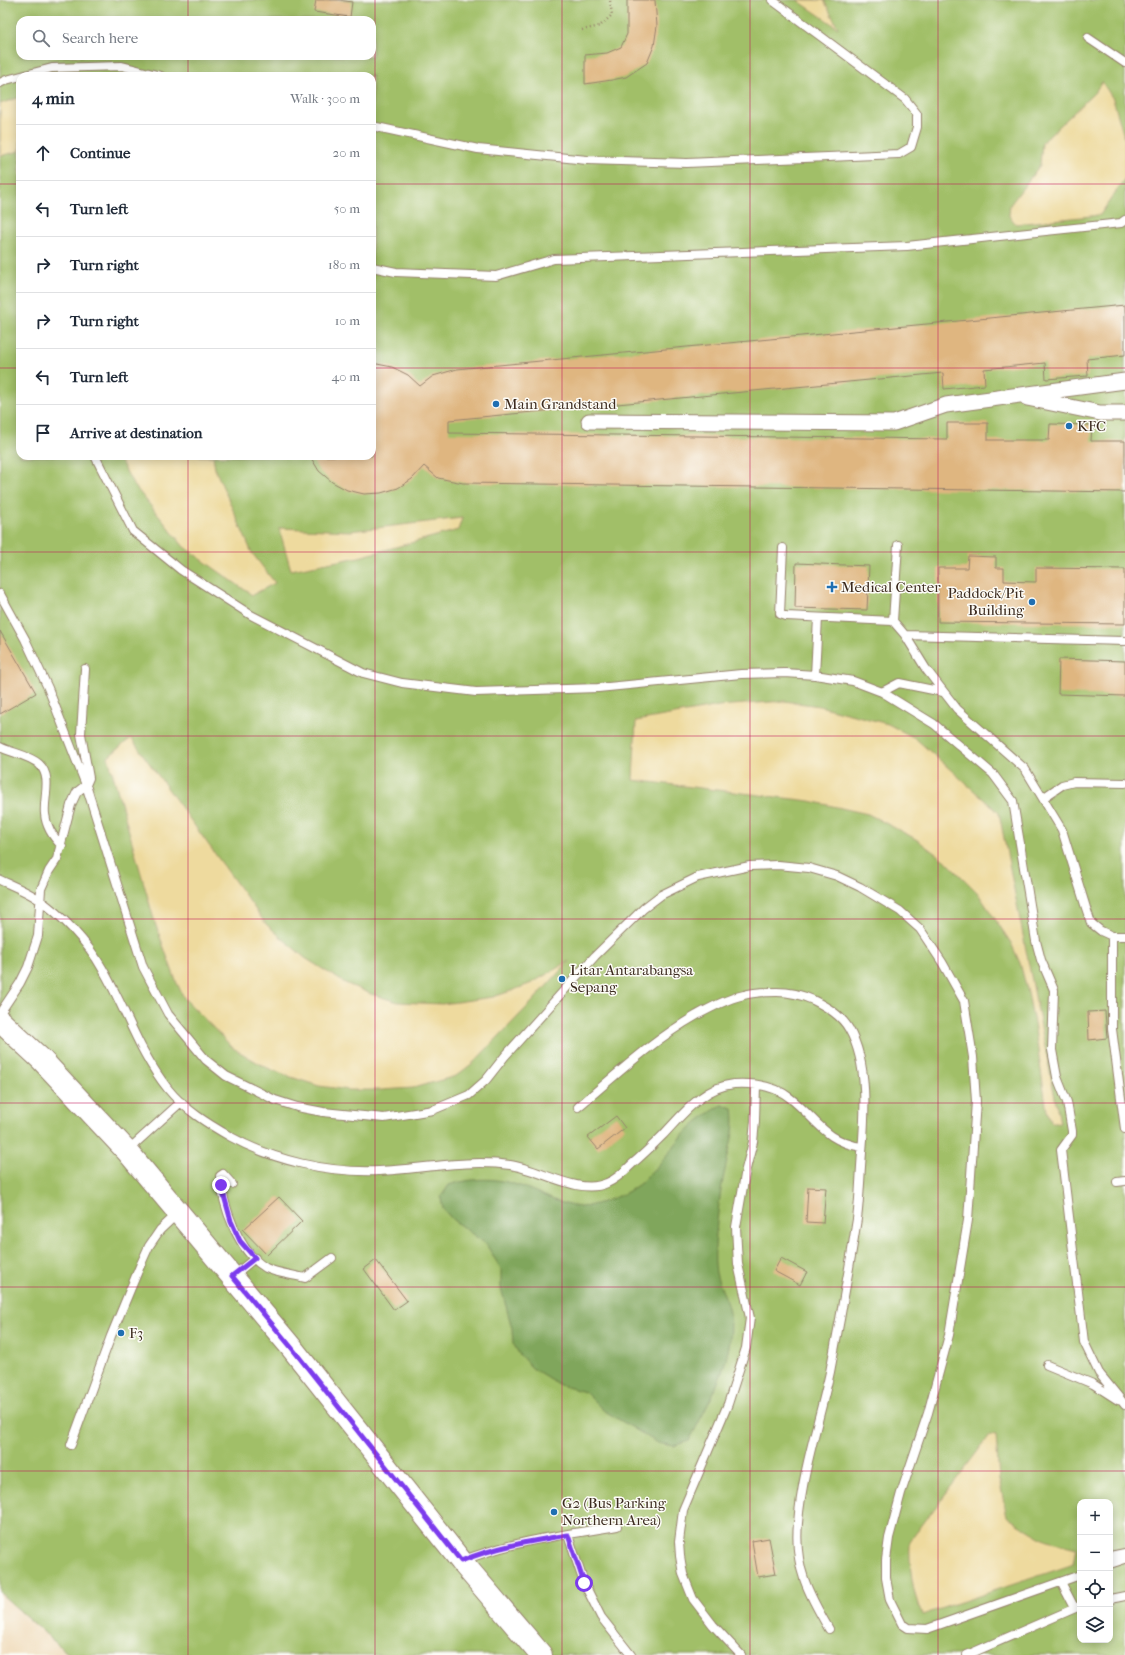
<!DOCTYPE html>
<html lang="en">
<head>
<meta charset="utf-8">
<style>
	:root { --surface:#fff; --page:#f6f6f7; --text:#1f2937; --muted:#747a83; --line:#e0e1e3 }
	body { margin:0; font-family:"IM FELL French Canon",serif; background:var(--page); color:var(--text) }
	.controls { position:absolute; right:12px; bottom:12px; display:grid; overflow:hidden; border-radius:8px; box-shadow:0 2px 10px #0003 }
	.controls button { width:36px; height:36px; display:grid; place-items:center; padding:0; border:0; border-bottom:1px solid var(--line); background:var(--surface); color:var(--text); font:20px sans-serif }
	.stop { position:absolute; width:12px; height:12px; margin:-9px; border:3px solid #7c3aed; border-radius:50%; background:#fff }
	.stop.end { background:#7c3aed; border-color:#fff; box-shadow:0 1px 4px #0008 }
	.list { margin:0; padding:0; list-style:none }
	h2 { display:flex; justify-content:space-between; align-items:center; height:52px; margin:0; padding:0 16px; font-size:17px }
	h2 small { font-size:13px; font-weight:400; color:var(--muted) }
	.list li { display:grid; grid-template-columns:26px 1fr auto; gap:12px; align-items:center; box-sizing:border-box; height:56px; padding:0 16px; border-top:1px solid var(--line) }
	.list b { display:block; font-size:15px; white-space:nowrap }
	.list em { font-size:13px; font-style:normal; color:var(--muted) }
	.icon { flex:none; width:22px; height:22px; fill:none; stroke:currentColor; stroke-width:2; stroke-linecap:round; stroke-linejoin:round }
	.map { position:relative; flex:none; width:1125px; height:1655px; overflow:hidden }
	.search { position:absolute; background:var(--surface); box-shadow:0 2px 10px #0003; left:16px; top:16px; width:360px; height:44px; display:flex; align-items:center; gap:10px; box-sizing:border-box; padding:0 14px; border-radius:12px; color:var(--muted); font-size:15px }
	.panel { position:absolute; background:var(--surface); box-shadow:0 2px 10px #0003; left:16px; top:72px; width:360px; height:388px; border-radius:12px }
	.map>svg:first-child { display:block }
	.green { fill:#a1bf67; stroke:#6e7442; fill-rule:evenodd }
	.forest { fill:#80a65c; stroke:#5e683d }
	.sand { fill:#eeda9e; stroke:#94825e }
	.building { fill:#dfb680 }
	.lines { fill:none; stroke-linecap:round; stroke-linejoin:round }
	.lane-casing { stroke:#96826c; stroke-width:10 }
	.street-casing { stroke:#96826c; stroke-width:17 }
	.secondary-casing { stroke:#96826c; stroke-width:24 }
	.path { stroke:#96826c; stroke-width:2.5; stroke-dasharray:1 3; stroke-linecap:butt }
	.lane { stroke:#fff; stroke-width:8 }
	.street { stroke:#fff; stroke-width:15 }
	.secondary { stroke:#fff; stroke-width:22 }
	.route { stroke:#7c3aed; stroke-width:5 }
	.grid { fill:none; stroke:#c2185b; stroke-width:1; stroke-opacity:0.55 }
	.poi-dot { fill:#1f6fb2; stroke:#fdfcf7; stroke-width:1.5 }
	.labels { text-anchor:middle; dominant-baseline:central; stroke-width:3; stroke-linejoin:round; paint-order:stroke }
	.poi-label { font-size:15px; fill:#3b2a1e; stroke:#fdfcf7; text-anchor:start }
</style>
</head>
<body>
<div class="map">
<svg width="1125" height="1655" viewBox="0 0 1125 1655">
	<rect width="100%" height="100%" fill="#fdfcf7"/>
	<filter id="ink" filterUnits="userSpaceOnUse"><feTurbulence type="fractalNoise" baseFrequency=".025" numOctaves="2"/><feDisplacementMap in="SourceGraphic" scale="8" xChannelSelector="R" yChannelSelector="G"/><feConvolveMatrix kernelMatrix="1 2 1 2 8 2 1 2 1" color-interpolation-filters="sRGB"/></filter>
	<filter id="wash" filterUnits="userSpaceOnUse"><feTurbulence type="fractalNoise" baseFrequency=".012" numOctaves="4" result="noise"/><feDisplacementMap in="SourceGraphic" scale="16" xChannelSelector="R" yChannelSelector="G"/><feGaussianBlur stdDeviation="0.9" result="paint"/><feColorMatrix in="noise" values="0 0 0 0 0 0 0 0 0 0 0 0 0 0 0 0 0 1.4 0 .05"/><feComposite in="paint" operator="in"/></filter>
	<g filter="url(#wash)">
		<rect width="100%" height="100%" fill="#f0dbba"/>
		<!-- green -->
		<path class="green" d="M0,0H1125V1655H71L65,1651L0,1593ZM20,20H372V56H20ZM20,76H372V456H20ZM1080,1502H1110V1640H1080Z"/>
		<!-- forest -->
		<path class="forest" d="M722,1105L733,1108C736,1130 731,1140 727,1161C722,1181 719,1201 717,1221C716,1238 713,1256 716,1273C719,1287 728,1299 730,1313C736,1358 709,1402 689,1441L673,1446L658,1443L603,1410L585,1392L560,1385L532,1368L519,1354L513,1343L512,1328L501,1288V1269L486,1244L453,1220L443,1209L441,1197L449,1185C472,1178 494,1177 517,1185C538,1191 558,1205 580,1207C591,1207 619,1197 629,1191C655,1176 671,1146 692,1126C701,1118 712,1111 722,1105Z"/>
		<!-- sand -->
		<path class="sand" d="M797,0H824L838,28Z
			M1102,82L1113,99L1125,140V178L1100,215L1016,224L1009,216L1010,205L1040,165L1042,143L1095,92Z
			M20,97V151L0,156V104Z
			M118,456H213L215,469L252,553L275,583L252,595L184,547L133,484Z
			M462,518L458,530L359,557L291,570L279,528L350,531Z
			M784,701L819,706L888,724L915,738L999,813L1060,1123H1052L1047,1111L1034,1023L1028,993L1020,963L1011,943L977,892L948,863L916,839L868,814L810,801L633,780L636,721L719,706Z
			M131,738L266,924L305,958L345,983L371,994L398,1002L442,1004L493,997L511,991L532,983L569,961L533,1001L474,1062L456,1076L413,1088L381,1090H349L319,1086L291,1077L265,1067L233,1048L184,998L176,981L155,923L108,757Z
			M990,1435L996,1436L999,1479L1007,1517L1047,1541L1077,1548L1074,1564L922,1615C912,1591 909,1566 910,1541Z"/>
		<g id="blocks">
			<!-- building -->
			<path class="building" d="M316,0H339L352,2L350,17L314,12Z
				M627,0H655L657,26L654,46L647,63L626,77L612,80L585,84V55L607,53L621,47L627,34Z
				M1125,305V355L1087,359L1088,376L1046,379L1045,363L984,369L985,385L944,389L943,373L449,420V433L947,439V423H988V440H1049L1050,424L1092,425L1091,441H1125V492L463,483L438,478L424,466L412,479L398,488L381,493L364,494L347,490L332,482L319,471L310,456H372V363L392,367L408,375L420,386L433,376L457,369Z
				M968,556L996,557V568H1004V581L1036,582V568L1125,569V624L938,622V568H967Z
				M796,563L869,566L867,610L795,608Z
				M0,631L36,693L0,714Z
				M1059,659L1125,661V696L1058,694Z
				M1105,1011L1107,1038L1089,1040L1088,1012Z
				M616,1116L625,1128L598,1149L588,1137Z
				M808,1187L826,1188L823,1223L806,1222Z
				M279,1197L302,1221L267,1255L243,1230Z
				M781,1258L807,1272L800,1285L774,1271Z
				M376,1260L407,1301L394,1310L364,1269Z
				M769,1538L776,1574L758,1577L752,1541Z"/>
		</g>
	</g>
	<g filter="url(#ink)">
		<use href="#blocks" fill-opacity="0" stroke="#96826c" stroke-width="1"/>
		<g class="lines">
			<!-- lane casing -->
			<g class="lane-casing">
				<path id="lane" d="M1088,38L1125,63
					M0,83L6,80L52,68L122,66L161,76
					M372,126L478,149L587,160L687,163L899,154L911,147L917,127V114L905,99L772,0
					M372,267L396,272L496,276L554,259L907,246L1121,223L1125,220
					M95,456L133,531L181,570L251,615L363,673L402,683L476,692L598,688L741,674L785,673L815,675L853,681L882,692L934,724L993,774L1013,801L1036,941L1041,960L1054,990L1052,1050L1057,1077L1067,1102L1072,1131V1135L1061,1150L1084,1342L1099,1373L1125,1405
					M783,548L780,614L786,616L893,621L905,635L926,669L957,709L1025,769L1062,830L1086,908L1091,923L1101,931L1112,936H1125
					M0,594L25,639L48,688L86,785L143,967L168,1014L206,1060L226,1076L275,1100L297,1107L323,1112L384,1118L433,1110L469,1095L486,1080L505,1056L595,956L644,908L661,895L698,877L750,866L778,865L809,868L837,876L860,887L900,911L920,929L942,962L964,1001L973,1057L976,1101L968,1220L949,1335L928,1413L901,1493L889,1538L886,1560V1578L890,1600L902,1624L908,1628L927,1629L1080,1575
					M893,621L898,545
					M905,635L1125,641
					M815,675L818,618
					M882,692L899,683L943,692
					M0,747C12,753 29,755 39,764C53,777 43,798 45,814C46,827 53,837 62,846
					M1043,798L1062,785L1074,782L1125,783
					M0,880C13,886 26,891 38,899C62,915 88,943 102,968C126,1009 138,1051 168,1089C184,1109 208,1124 231,1137C275,1161 328,1173 379,1171C422,1169 467,1159 510,1165C540,1169 579,1196 607,1183C617,1179 625,1171 632,1164C643,1155 653,1145 663,1135C683,1114 703,1087 734,1084C753,1083 775,1086 790,1098C816,1118 825,1142 862,1147
					M1112,936V1029L1125,1129
					M0,1013L20,983L28,967L38,936L41,889L49,871L57,859L71,805L77,792L86,785L89,778L81,734L85,669
					M578,1107C616,1075 653,1040 697,1015C712,1007 727,999 744,995C754,992 766,992 777,992C789,992 802,995 813,1000C827,1007 841,1015 849,1029C869,1064 865,1115 862,1153C860,1175 860,1197 857,1219C849,1270 840,1321 830,1372C819,1422 802,1472 798,1523C794,1567 808,1593 829,1629
					M128,1150L181,1102
					M1117,1182L1125,1181
					M232,1184L223,1174L220,1176C223,1206 238,1252 266,1268C276,1273 294,1275 305,1278L332,1258
					M233,1276L255,1258
					M1047,1365L1093,1384L1118,1400
					M71,1445L111,1336L140,1266L149,1246L160,1230L178,1213
					M568,1535L584,1583L601,1617L631,1655
					M1110,1556L1125,1553
					M462,1561C511,1541 565,1535 617,1526
					M1110,1564L1125,1559
					M1061,1582L1074,1607
					M1110,1599L1125,1596
					M741,1655L713,1625L693,1599L683,1574L680,1556L679,1542L683,1510L728,1404L746,1348L750,1318L738,1264L736,1227L746,1169L753,1142L755,1121L756,1085
					M967,1655L1080,1606"/>
			</g>
			<!-- street casing -->
			<g class="street-casing">
				<path id="street" d="M1027,398L1100,413H1125
					M589,421L894,423L946,405L1125,381"/>
			</g>
			<!-- secondary casing -->
			<g class="secondary-casing">
				<path id="secondary" d="M0,1021L42,1060L127,1151L291,1347L461,1561L541,1655"/>
			</g>
			<!-- path -->
			<path class="path" d="M582,30L600,26L612,15L610,0"/>
			<!-- lane -->
			<use href="#lane" class="lane"/>
			<!-- street -->
			<use href="#street" class="street"/>
			<!-- secondary -->
			<use href="#secondary" class="secondary"/>
		</g>
	</g>
	<g class="lines" filter="url(#ink)">
		<!-- route -->
		<path class="route" d="M221,1185L231,1221L240,1241L255,1258L232,1276L291,1347L461,1561C495,1547 531,1541 568,1535L584,1583"/>
	</g>
	<!-- grid -->
	<path class="grid" d="M188,0V20M375,0V1655M562,0V1655M750,0V1655M938,0V1655M188,56V76M0,184H20M372,184H1125M0,368H20M372,368H1125M188,456V1655M0,552H1125M0,736H1125M0,919H1125M0,1103H1125M0,1287H1125M0,1471H1125"/>
	<!-- markers -->
	<g class="poi-dot">
		<circle cx="496" cy="404" r="4"/>
		<circle cx="1069" cy="426" r="4"/>
		<path d="M830 581h4v4h4v4h-4v4h-4v-4h-4v-4h4z"/>
		<circle cx="1032" cy="602" r="4"/>
		<circle cx="562" cy="979" r="4"/>
		<circle cx="121" cy="1333" r="4"/>
		<circle cx="554" cy="1512" r="4"/>
	</g>
	<g class="labels">
		<!-- poi labels -->
		<g class="poi-label">
			<text x="504" y="404">Main Grandstand</text>
			<text x="1077" y="426">KFC</text>
			<text x="841" y="587">Medical Center</text>
			<text x="1024" y="593" text-anchor="end">Paddock/Pit<tspan x="1024" dy="17">Building</tspan></text>
			<text x="570" y="970">Litar Antarabangsa<tspan x="570" dy="17">Sepang</tspan></text>
			<text x="129" y="1333">F3</text>
			<text x="562" y="1503">G2 (Bus Parking<tspan x="562" dy="17">Northern Area)</tspan></text>
		</g>
	</g>
</svg>
<div class="controls">
<button>+</button>
<button>−</button>
<button><svg class="icon" aria-label="locate" viewBox="0 0 24 24"><circle cx="12" cy="12" r="6"/><path d="M12 2v4M12 18v4M2 12h4M18 12h4"/></svg></button>
<button><svg class="icon" aria-label="layers" viewBox="0 0 24 24"><path d="M12 4l9 5-9 5-9-5zM3 14l9 5 9-5"/></svg></button>
</div>
<div class="stop" style="left:584px;top:1583px"></div>
<div class="stop end" style="left:221px;top:1185px"></div>
<div class="search"><svg class="icon" aria-label="search" viewBox="0 0 24 24"><circle cx="10" cy="10" r="6"/><path d="M15 15l6 6"/></svg>Search here</div>
<section class="panel">
<h2>4 min<small>Walk · 300 m</small></h2>
<ul class="list">
<li><svg class="icon" aria-label="ahead" viewBox="0 0 24 24"><path d="M12 20V5M6 11l6-6 6 6"/></svg><div><b>Continue</b></div><em>20 m</em></li>
<li><svg class="icon" aria-label="left" viewBox="0 0 24 24"><path d="M17 20v-9H6M10 6l-5 5 5 5"/></svg><div><b>Turn left</b></div><em>50 m</em></li>
<li><svg class="icon" aria-label="right" viewBox="0 0 24 24"><path d="M7 20v-9h11M14 6l5 5-5 5"/></svg><div><b>Turn right</b></div><em>180 m</em></li>
<li><svg class="icon" aria-label="right" viewBox="0 0 24 24"><path d="M7 20v-9h11M14 6l5 5-5 5"/></svg><div><b>Turn right</b></div><em>10 m</em></li>
<li><svg class="icon" aria-label="left" viewBox="0 0 24 24"><path d="M17 20v-9H6M10 6l-5 5 5 5"/></svg><div><b>Turn left</b></div><em>40 m</em></li>
<li><svg class="icon" aria-label="arrive" viewBox="0 0 24 24"><path d="M6 21V4h12l-3 4 3 4H6"/></svg><div><b>Arrive at destination</b></div></li>
</ul>
</section>
</div>
</body>
</html>
